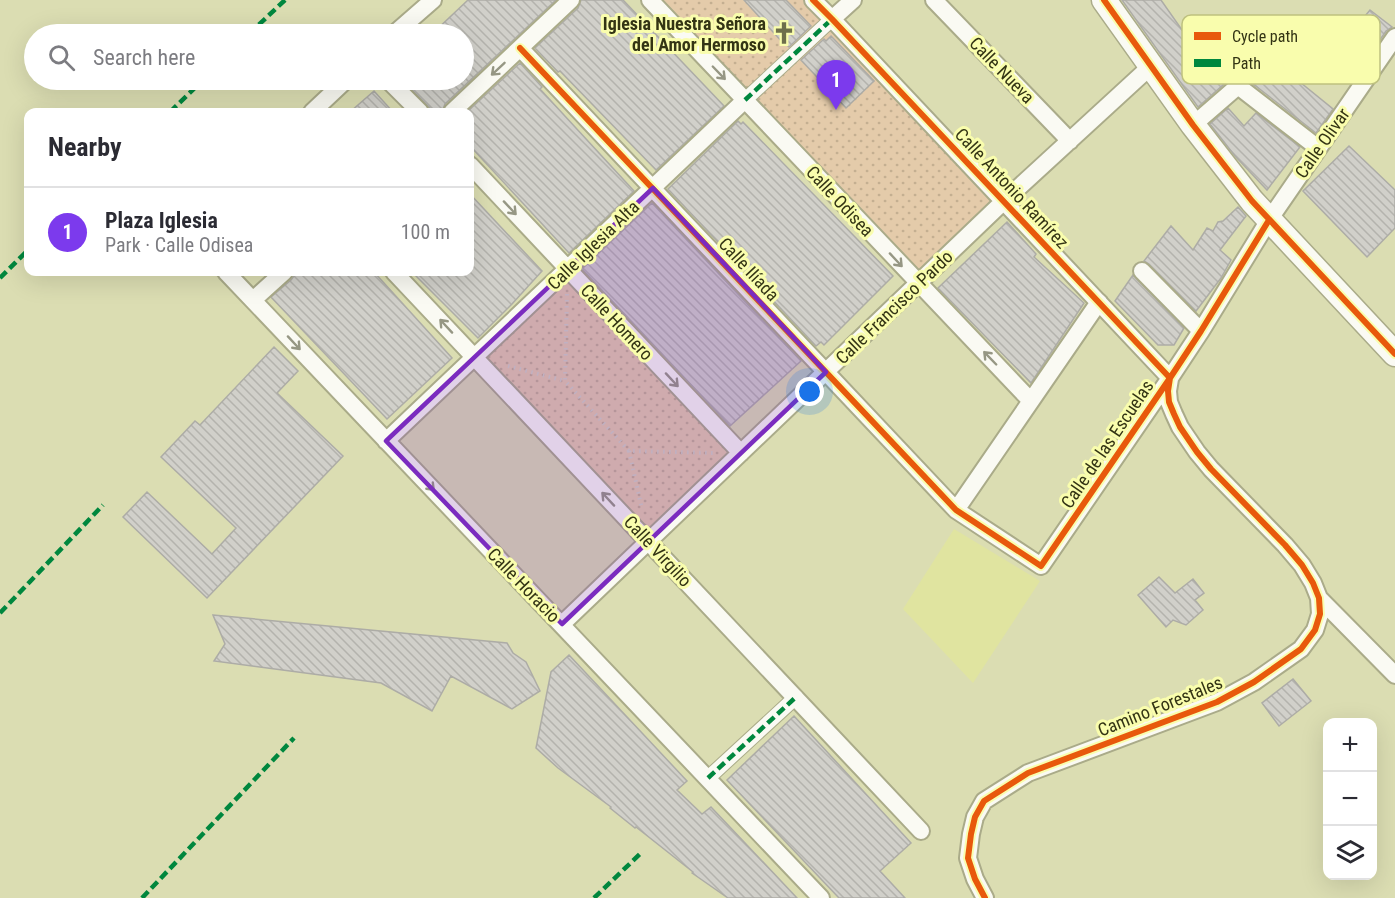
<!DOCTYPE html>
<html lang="en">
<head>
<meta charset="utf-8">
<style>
	:root { --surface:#fff; --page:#f7f7f7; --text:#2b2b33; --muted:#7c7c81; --line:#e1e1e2; --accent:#7c3aed }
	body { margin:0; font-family:"Roboto Condensed",sans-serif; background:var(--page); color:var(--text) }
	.controls { position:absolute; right:18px; bottom:18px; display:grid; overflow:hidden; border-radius:12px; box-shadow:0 6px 24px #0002 }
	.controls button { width:54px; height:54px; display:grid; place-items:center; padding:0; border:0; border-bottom:2px solid var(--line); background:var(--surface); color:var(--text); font:30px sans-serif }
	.you { position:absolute; left:810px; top:392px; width:21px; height:21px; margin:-15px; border:4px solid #fff; border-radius:50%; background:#1a73e8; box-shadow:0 0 0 9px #1a73e833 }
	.badge { display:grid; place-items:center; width:39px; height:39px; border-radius:50%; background:var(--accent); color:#fff; font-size:20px; font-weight:700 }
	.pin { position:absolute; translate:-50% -50px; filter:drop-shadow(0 2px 3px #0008) }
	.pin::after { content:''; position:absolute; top:32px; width:21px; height:18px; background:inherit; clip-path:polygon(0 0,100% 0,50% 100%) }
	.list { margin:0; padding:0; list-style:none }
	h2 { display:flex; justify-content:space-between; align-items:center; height:78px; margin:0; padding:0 24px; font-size:26px }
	h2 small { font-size:20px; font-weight:400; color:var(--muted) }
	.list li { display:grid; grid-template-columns:39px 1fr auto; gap:18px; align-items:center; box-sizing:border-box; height:90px; padding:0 24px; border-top:2px solid var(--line) }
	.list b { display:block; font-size:22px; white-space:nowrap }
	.list p { margin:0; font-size:20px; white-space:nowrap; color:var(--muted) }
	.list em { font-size:20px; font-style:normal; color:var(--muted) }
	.icon { flex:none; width:33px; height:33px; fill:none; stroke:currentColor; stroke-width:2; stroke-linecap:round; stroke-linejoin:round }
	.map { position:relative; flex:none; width:1395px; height:898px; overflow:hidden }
	.search { position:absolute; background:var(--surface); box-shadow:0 6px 24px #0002; left:24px; top:24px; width:450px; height:66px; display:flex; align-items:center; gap:15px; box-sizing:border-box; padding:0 21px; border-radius:33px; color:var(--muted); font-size:22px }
	.panel { position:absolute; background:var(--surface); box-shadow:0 6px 24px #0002; left:24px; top:108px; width:450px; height:168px; border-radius:12px }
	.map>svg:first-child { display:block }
	.built { fill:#e0e4a0 }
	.park { fill:url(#park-dots) }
	.building { fill:url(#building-back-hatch); stroke:#adaca6; stroke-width:1.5 }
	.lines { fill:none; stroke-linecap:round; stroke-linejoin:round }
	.pedestrian-casing { stroke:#aaab89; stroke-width:16 }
	.minor-casing { stroke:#aaab89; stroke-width:20 }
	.secondary-casing { stroke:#aaab89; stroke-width:27 }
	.path { stroke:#d1d2c4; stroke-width:4; stroke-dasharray:1.5 4.5; stroke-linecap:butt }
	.pedestrian { stroke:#fafaf3; stroke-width:14 }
	.minor { stroke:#fafaf3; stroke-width:16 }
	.secondary { stroke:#fafaf3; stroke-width:24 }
	.quiet { stroke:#00873e; stroke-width:4.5; stroke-dasharray:9 4.5; stroke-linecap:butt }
	.cycleway-casing { stroke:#f9fdad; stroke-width:10 }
	.cycleway { stroke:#e8590c; stroke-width:6 }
	.oneway { stroke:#969784 }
	.marked { fill:#7b2cbf; fill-opacity:0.2; stroke:#7b2cbf; stroke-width:4.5; stroke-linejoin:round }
	.labels { text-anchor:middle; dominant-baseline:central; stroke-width:6; stroke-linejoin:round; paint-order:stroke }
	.poi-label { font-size:18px; font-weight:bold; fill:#333414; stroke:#f9fdad; text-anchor:end }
	.street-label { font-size:18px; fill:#333414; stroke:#f9fdad }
	.key { fill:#f9fdad; stroke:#bec17f; stroke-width:1.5 }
	.key-label { font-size:16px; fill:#333414 }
</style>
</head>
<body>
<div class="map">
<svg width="1395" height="898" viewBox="0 0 1395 898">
	<defs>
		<pattern id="park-dots" width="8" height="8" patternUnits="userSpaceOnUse" patternTransform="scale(1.5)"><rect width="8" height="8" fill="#e4cbaa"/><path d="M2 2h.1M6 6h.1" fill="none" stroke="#c4af91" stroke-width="1.8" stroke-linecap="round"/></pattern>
		<pattern id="building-back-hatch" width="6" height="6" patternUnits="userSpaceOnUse" patternTransform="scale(1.5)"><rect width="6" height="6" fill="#d1d0ca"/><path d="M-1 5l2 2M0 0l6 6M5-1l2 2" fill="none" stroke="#b4b3ad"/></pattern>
	</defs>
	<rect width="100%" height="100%" fill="#dbddb2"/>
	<!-- built -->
	<path class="built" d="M954,529L1040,581L973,683L903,609Z"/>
	<!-- park -->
	<path class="park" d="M650,0H813L1004,201L918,284Z
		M567,269L741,453L649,541L474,357Z"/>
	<!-- building -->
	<path class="building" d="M468,0H556L445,104L442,112H434L402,80H464V34H432Z
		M581,0H623L724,106L656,170L560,71L558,72L535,48L578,8Z
		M744,0H786L811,26L789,47L784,42L783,43Z
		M1122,0H1161L1182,30L1194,21L1209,43L1217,37L1240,74L1231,78L1198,107Z
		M1370,10L1392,27L1386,31L1364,63L1341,45Z
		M831,36L874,81L846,108L801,60L824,39L826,41Z
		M1259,54L1287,78L1290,74L1333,109L1316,133L1243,76Z
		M520,63L542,87L540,89L634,191L569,253L470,146V112H467Z
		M374,91L393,112H350Z
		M1228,108L1244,126L1256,113L1300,147L1267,190L1235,156L1210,124Z
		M738,121L741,124L743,122L893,276L824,345L821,342L816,346L668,189Z
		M1349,146L1395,190V228L1367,257L1303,191Z
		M470,194L542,271L512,304L478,338L412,272H470Z
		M652,203L801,361L730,426L583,270V268Z
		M1238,207L1246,216L1220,250L1231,260L1221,278L1196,311L1149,264L1144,261L1171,226L1193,250L1207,228L1213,231L1218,222L1223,221Z
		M1007,222L1036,254L1034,257L1084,303L1031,383L938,288Z
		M297,272H374L452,358L387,419L271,297L291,280Z
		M1133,275L1184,328L1174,345H1158L1115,301Z
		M274,347L298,371L277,393L343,456L207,598L123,517L147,492L212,554L236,528L161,457L195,421L200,425Z
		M1159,577L1175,593L1193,579L1204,593L1195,600L1203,610L1186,625L1173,620L1166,627L1138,595Z
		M213,615L507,643L513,653L526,662L540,691L512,709L451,676L432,711L381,683L214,661L225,644Z
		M569,655L687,781L677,790L702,814L711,807L797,898H728L692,873L693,872L636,827L635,828L610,808L611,807L558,768L536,748L551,672Z
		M1293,679L1311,701L1279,726L1262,703Z
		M794,716L911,843L880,871L905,898H839L727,780Z"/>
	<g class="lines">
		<!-- pedestrian casing -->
		<g class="pedestrian-casing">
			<path id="pedestrian" d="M745,100L832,19
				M708,778L796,697"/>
		</g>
		<!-- minor casing -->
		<g class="minor-casing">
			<path id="minor" d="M650,0L1030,400
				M813,0L832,19L1170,378
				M934,0L1070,141
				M832,19L853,0
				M394,34L433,0
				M520,48L956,510L1041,566L1170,378L1201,331L1269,220L1395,37
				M388,80L420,112
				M312,112L346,80
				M452,112L571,0
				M1193,125L1238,86L1318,148
				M470,165L741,453
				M1142,271L1201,331
				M226,272L821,898
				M394,272L921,831
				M253,300L284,272
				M386,441L745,100
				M956,510L1099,302
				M1319,598L1395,675
				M562,624L1004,201L1151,66
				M985,898L975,879L968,858L971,834L975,817L984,801L1028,773L1217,702L1254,682L1301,649L1315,630L1320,614L1319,598L1313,583L1302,565L1285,545L1211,469L1197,452L1180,427L1174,414L1169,402L1168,391L1170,379"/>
		</g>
		<!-- secondary casing -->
		<g class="secondary-casing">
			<path id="secondary" d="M1104,0L1193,125L1252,201L1395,354"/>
		</g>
		<!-- path -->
		<path class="path" d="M567,294L565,381L629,451L715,453
			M508,366L565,381
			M629,451L642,509"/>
		<!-- pedestrian -->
		<use href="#pedestrian" class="pedestrian"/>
		<!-- minor -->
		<use href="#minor" class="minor"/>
		<!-- secondary -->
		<use href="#secondary" class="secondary"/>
		<!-- quiet -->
		<path class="quiet" d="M249,34L285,0
			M745,100L832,19
			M170,112L203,80
			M0,278L28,250
			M0,613L103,505
			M708,778L796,697
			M142,898L294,738
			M594,898L641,853"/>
		<!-- cycleway casing -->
		<g class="cycleway-casing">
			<path id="cycleway" d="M813,0L832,19L1170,378
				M1104,0L1193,125L1252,201L1395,354
				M520,48L956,510L1041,566L1170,378L1201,331L1269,220
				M985,898L975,879L968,858L971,834L975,817L984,801L1028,773L1217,702L1254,682L1301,649L1315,630L1320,614L1319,598L1313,583L1302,565L1285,545L1211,469L1197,452L1180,427L1174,414L1169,402L1168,391L1170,378"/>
		</g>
		<!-- cycleway -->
		<use href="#cycleway" class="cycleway"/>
	</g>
	<!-- one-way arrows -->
	<defs><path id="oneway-shaft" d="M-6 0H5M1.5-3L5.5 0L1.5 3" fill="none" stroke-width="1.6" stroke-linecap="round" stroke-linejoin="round" transform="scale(1.5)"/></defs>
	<g class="oneway">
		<use href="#oneway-shaft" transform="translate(498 69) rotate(137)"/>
		<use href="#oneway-shaft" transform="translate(719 73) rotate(46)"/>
		<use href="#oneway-shaft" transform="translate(510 208) rotate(47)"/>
		<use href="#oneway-shaft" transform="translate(896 260) rotate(47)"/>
		<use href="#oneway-shaft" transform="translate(446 326) rotate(-133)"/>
		<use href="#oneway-shaft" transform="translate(294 343) rotate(47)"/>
		<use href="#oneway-shaft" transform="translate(990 358) rotate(-134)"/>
		<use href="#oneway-shaft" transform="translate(672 380) rotate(47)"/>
		<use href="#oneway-shaft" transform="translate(428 484) rotate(46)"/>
		<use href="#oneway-shaft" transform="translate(608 499) rotate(-133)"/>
	</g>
	<!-- marked area -->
	<path class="marked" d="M653,188L826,372L562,624L386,441Z"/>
	<!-- icons -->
	<defs>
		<g id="church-bare" transform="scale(1.8)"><path d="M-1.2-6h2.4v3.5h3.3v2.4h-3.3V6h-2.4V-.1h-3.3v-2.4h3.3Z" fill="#6e6f4b" stroke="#f9fdad" stroke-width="2.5" paint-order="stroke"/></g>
	</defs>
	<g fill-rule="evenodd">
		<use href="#church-bare" x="784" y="33"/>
	</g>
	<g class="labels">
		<!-- poi labels -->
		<g class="poi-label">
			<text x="766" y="23">Iglesia Nuestra Señora<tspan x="766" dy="21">del Amor Hermoso</tspan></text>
		</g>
		<!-- street labels -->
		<g class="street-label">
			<text transform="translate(1002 70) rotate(46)">Calle Nueva</text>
			<text transform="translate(1322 143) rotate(-55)">Calle Olivar</text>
			<text transform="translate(1012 188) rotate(47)">Calle Antonio Ramírez</text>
			<text transform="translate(840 201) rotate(47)">Calle Odisea</text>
			<text transform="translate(593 245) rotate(-44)">Calle Iglesia Alta</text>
			<text transform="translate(749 269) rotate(47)">Calle Ilíada</text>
			<text transform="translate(894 307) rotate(-44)">Calle Francisco Pardo</text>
			<text transform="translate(617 322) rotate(47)">Calle Homero</text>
			<text transform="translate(1107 444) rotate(-56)">Calle de las Escuelas</text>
			<text transform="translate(658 551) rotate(47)">Calle Virgilio</text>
			<text transform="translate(524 585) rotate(46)">Calle Horacio</text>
			<text transform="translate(1160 706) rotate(-22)">Camino Forestales</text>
		</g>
	</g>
	<!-- legend -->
	<rect x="1182" y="15" width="198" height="69" rx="9" class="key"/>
	<rect x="1194" y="32" width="27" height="8" fill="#e8590c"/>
	<rect x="1194" y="59" width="27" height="8" fill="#00873e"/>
	<g class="key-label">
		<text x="1232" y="42">Cycle path</text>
		<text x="1232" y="69">Path</text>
	</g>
</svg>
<div class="controls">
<button>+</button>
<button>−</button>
<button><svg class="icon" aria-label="layers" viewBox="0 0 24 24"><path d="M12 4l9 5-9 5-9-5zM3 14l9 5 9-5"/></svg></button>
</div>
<div class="you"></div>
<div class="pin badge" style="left:836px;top:110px">1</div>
<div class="search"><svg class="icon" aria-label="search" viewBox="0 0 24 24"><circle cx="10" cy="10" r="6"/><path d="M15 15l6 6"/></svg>Search here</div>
<section class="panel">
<h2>Nearby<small></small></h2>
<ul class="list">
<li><span class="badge">1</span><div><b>Plaza Iglesia</b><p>Park · Calle Odisea</p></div><em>100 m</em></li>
</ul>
</section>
</div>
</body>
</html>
